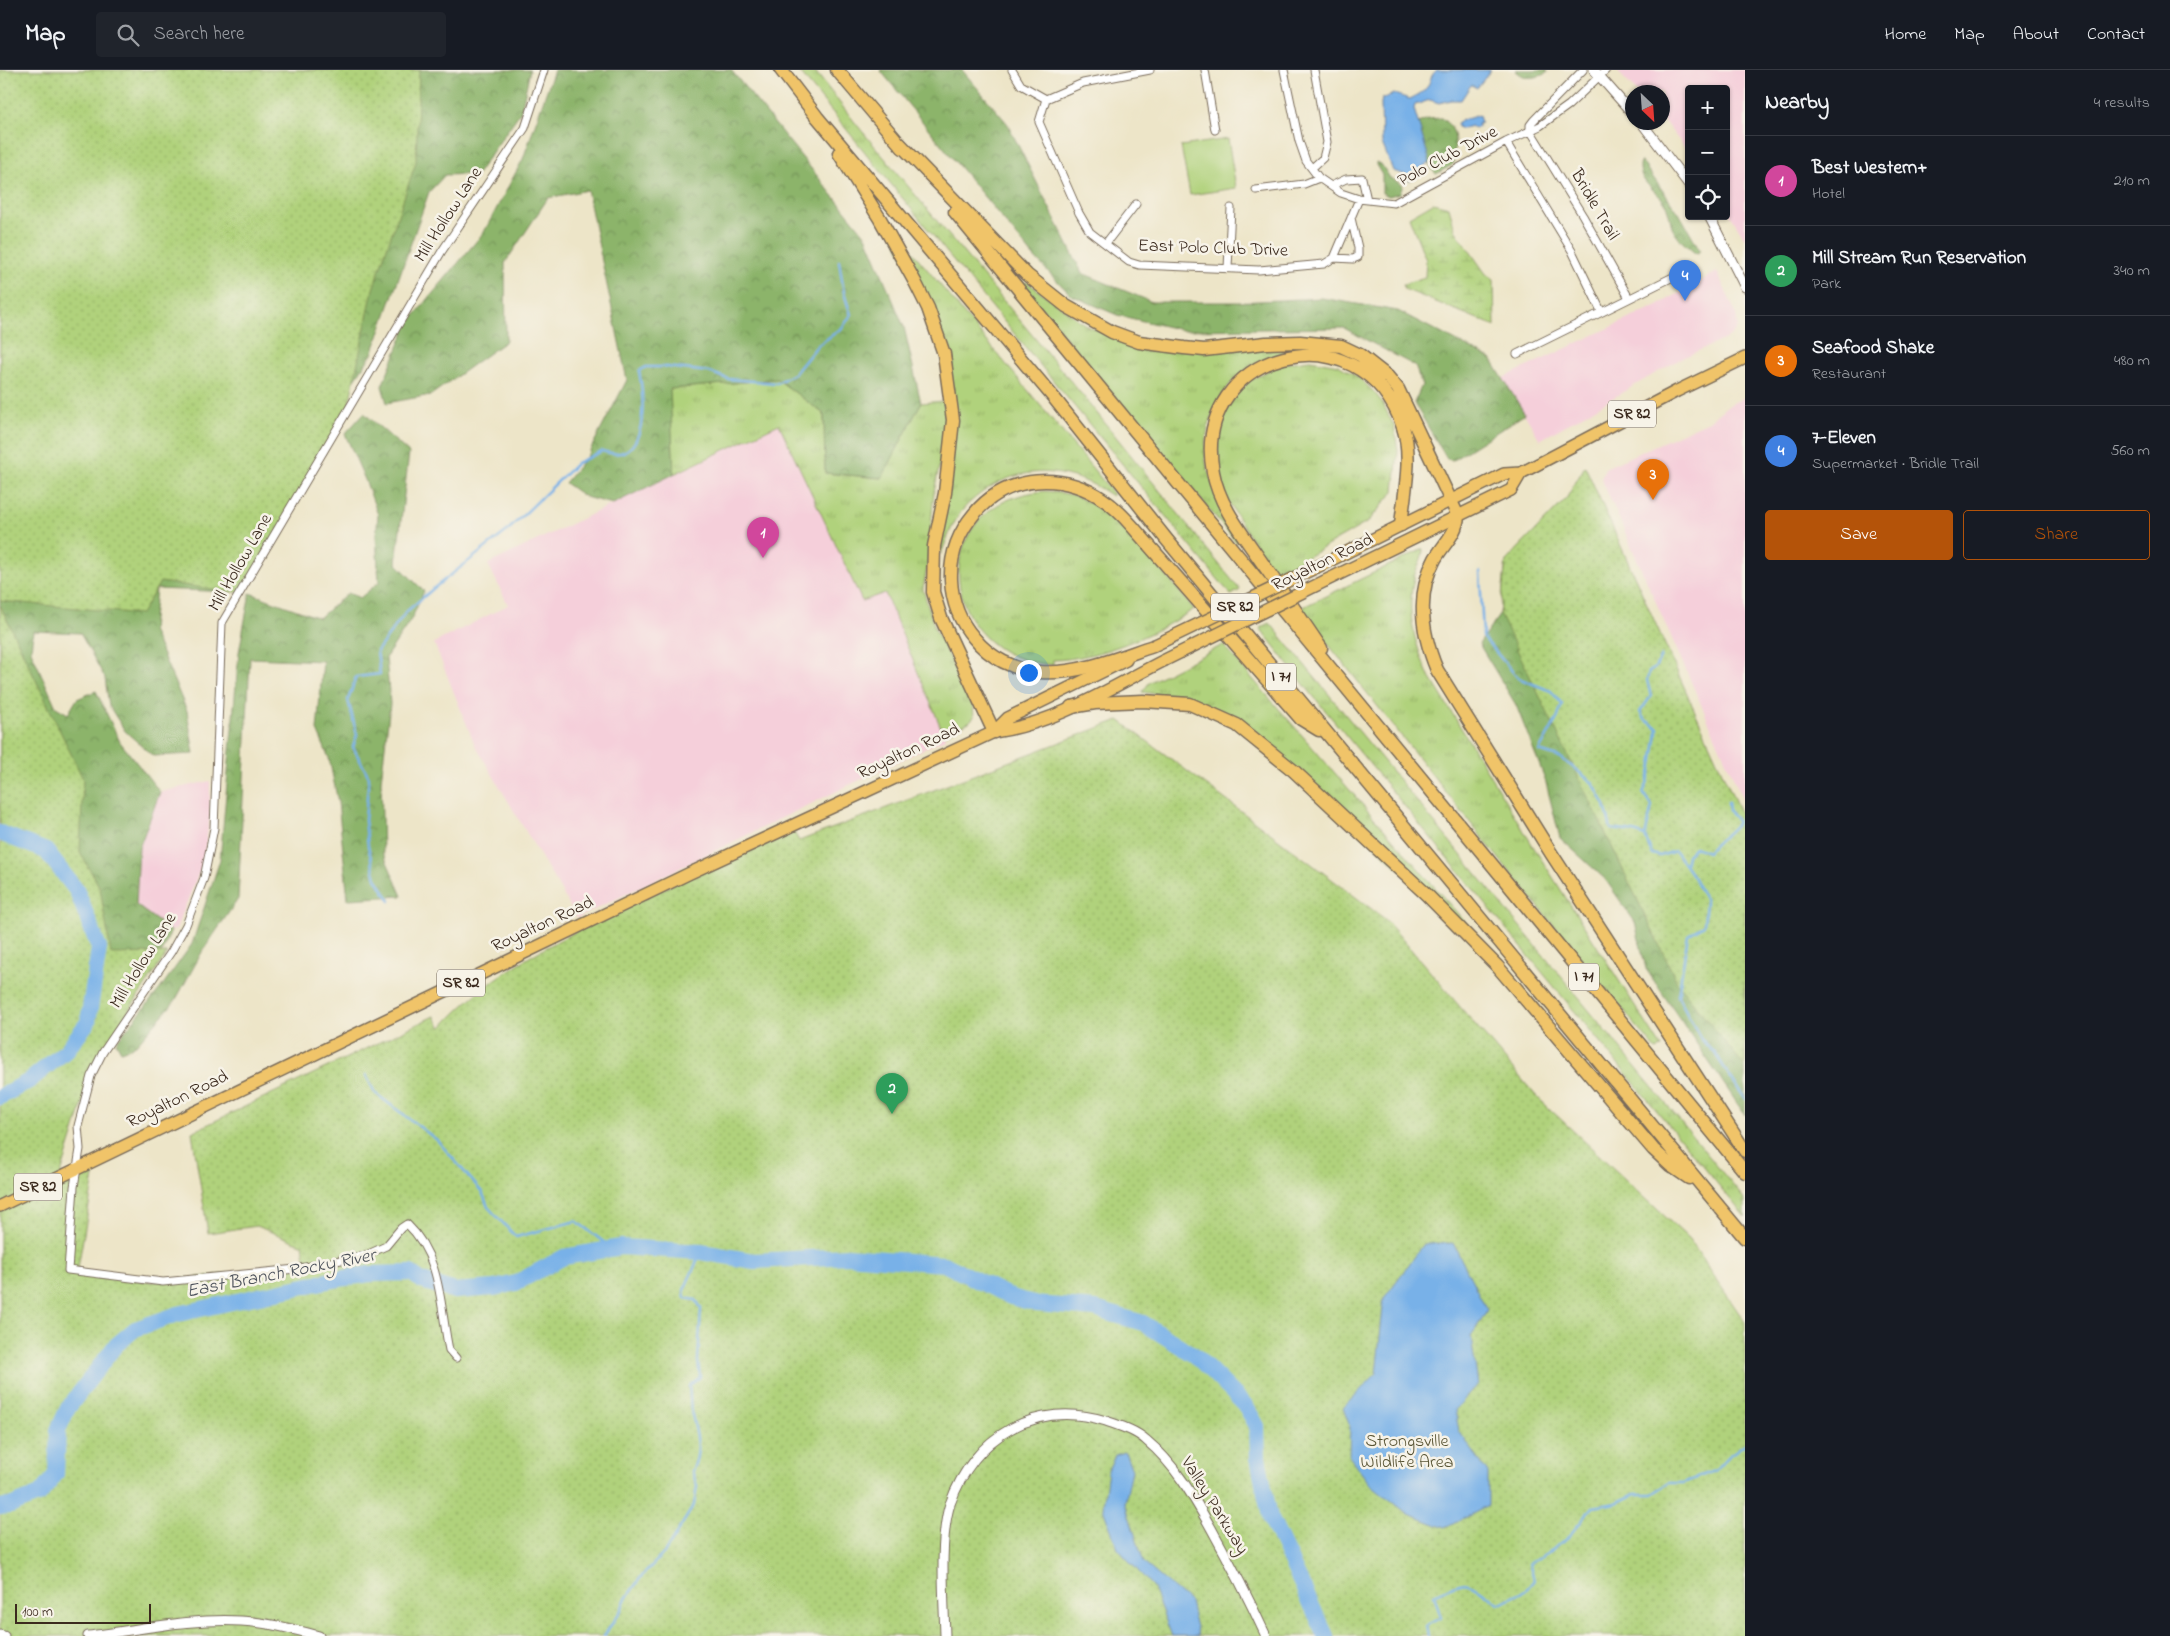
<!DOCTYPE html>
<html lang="en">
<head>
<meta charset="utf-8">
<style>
	:root { --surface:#171b24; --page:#20242c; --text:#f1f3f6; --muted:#9ea1a6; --line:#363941; --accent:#b45309 }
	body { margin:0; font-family:"Indie Flower",sans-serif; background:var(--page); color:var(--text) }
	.controls { position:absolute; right:15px; top:15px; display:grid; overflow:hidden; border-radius:5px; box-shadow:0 1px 4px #0004 }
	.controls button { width:45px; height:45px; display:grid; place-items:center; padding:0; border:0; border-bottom:1px solid var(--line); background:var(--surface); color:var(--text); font:25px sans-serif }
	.compass { position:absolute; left:1625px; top:15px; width:45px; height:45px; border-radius:50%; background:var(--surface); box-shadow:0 1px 4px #0004; rotate:155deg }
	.scale { position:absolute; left:15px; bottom:12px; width:136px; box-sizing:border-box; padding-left:5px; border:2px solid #3b2a1e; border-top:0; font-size:14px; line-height:18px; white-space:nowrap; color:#3b2a1e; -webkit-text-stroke:4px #f7f3e8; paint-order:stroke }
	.you { position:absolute; left:1028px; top:602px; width:18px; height:18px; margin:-12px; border:4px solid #fff; border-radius:50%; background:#1a73e8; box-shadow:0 0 0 8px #1a73e833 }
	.badge { display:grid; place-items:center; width:32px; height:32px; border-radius:50%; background:var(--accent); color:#fff; font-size:16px; font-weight:700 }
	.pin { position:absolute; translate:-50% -41px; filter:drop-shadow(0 1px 2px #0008) }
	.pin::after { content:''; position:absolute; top:26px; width:18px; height:15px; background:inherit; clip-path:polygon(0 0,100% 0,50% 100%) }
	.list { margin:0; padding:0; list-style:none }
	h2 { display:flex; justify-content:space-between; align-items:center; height:65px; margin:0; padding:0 20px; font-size:21px }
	h2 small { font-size:16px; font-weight:400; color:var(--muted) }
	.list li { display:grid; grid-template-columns:32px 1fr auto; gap:15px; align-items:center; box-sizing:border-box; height:90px; padding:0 20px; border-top:1px solid var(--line) }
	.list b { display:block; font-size:19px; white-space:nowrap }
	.list p { margin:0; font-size:16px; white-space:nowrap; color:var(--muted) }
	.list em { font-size:16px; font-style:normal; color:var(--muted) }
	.actions { display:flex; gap:10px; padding:15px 20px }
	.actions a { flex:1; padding:11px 0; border:1px solid var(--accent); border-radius:5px; text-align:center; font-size:18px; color:var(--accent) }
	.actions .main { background:var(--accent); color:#fff }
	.icon { flex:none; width:28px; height:28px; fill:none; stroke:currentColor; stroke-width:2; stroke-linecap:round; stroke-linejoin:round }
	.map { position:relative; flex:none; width:1745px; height:1566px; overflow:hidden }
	header { display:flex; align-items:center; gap:30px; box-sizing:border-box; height:70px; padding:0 25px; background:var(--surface); border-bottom:1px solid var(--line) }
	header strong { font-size:24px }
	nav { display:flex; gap:28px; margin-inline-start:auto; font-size:18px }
	.search { width:350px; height:45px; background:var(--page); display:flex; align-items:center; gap:12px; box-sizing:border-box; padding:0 18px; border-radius:5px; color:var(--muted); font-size:19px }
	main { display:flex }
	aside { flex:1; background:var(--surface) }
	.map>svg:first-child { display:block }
	.built { fill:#f5cfda }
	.grass { fill:url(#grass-tufts); stroke:#767e4c }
	.forest { fill:url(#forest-crowns); stroke:#646f44 }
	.wetland { fill:url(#wetland-marsh); stroke:#767e4c }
	.park { fill:url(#park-dots); stroke:#767e4c }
	.pitch { fill:#b0d27b; stroke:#767e4c }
	.water { fill:#78b1e8; stroke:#5a6e83 }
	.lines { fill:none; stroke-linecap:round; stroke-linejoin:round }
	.stream { stroke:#78b1e8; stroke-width:2.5 }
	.river { stroke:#78b1e8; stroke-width:16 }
	.minor-casing { stroke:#796b5a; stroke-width:9 }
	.tertiary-casing { stroke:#796b5a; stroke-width:11 }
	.primary-casing { stroke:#796b5a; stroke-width:14 }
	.motorway-casing { stroke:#796b5a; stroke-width:15 }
	.minor { stroke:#fff; stroke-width:7 }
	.tertiary { stroke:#fff; stroke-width:9 }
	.primary { stroke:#f0c469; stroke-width:11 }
	.motorway { stroke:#f0c469; stroke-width:12 }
	.primary-bridge-casing { stroke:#796b5a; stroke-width:14; stroke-linecap:butt }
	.primary-bridge { stroke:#f0c469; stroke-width:11 }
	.labels { text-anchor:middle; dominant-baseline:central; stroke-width:5; stroke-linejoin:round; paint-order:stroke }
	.shield { fill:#f7f3e8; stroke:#73665b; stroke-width:1 }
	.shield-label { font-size:16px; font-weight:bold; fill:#3b2a1e }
	.street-label { font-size:18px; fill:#3b2a1e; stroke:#f7f3e8 }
	.park-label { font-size:18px; fill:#585435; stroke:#f7f3e8 }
	.water-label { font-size:19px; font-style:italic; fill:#4d525b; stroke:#f7f3e8 }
</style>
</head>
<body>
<header>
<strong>Map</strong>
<div class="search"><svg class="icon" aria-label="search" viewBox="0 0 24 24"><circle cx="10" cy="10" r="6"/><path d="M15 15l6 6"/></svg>Search here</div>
<nav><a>Home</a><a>Map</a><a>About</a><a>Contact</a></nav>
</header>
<main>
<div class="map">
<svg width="1745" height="1566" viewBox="0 0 1745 1566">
	<defs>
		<pattern id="grass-tufts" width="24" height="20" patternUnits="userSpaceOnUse" patternTransform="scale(1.25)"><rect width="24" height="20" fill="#b0d27b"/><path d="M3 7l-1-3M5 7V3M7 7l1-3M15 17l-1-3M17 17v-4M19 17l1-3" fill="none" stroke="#98b46a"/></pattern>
		<pattern id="forest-crowns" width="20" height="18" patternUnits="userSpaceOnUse" patternTransform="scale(1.25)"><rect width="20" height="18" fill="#8cb46b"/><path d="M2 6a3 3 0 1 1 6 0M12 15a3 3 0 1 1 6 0" fill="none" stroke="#749357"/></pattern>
		<pattern id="wetland-marsh" width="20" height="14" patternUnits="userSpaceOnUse" patternTransform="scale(1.25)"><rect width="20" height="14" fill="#b0d27b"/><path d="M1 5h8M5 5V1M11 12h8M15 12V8" fill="none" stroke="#98b46a"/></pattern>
		<pattern id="park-dots" width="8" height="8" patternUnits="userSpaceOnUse" patternTransform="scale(1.25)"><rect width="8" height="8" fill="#b0d27b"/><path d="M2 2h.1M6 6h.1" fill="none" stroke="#98b46a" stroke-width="1.8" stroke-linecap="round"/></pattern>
	</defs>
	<rect width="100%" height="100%" fill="#f7f3e8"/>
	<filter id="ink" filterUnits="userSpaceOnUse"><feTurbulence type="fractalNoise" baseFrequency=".02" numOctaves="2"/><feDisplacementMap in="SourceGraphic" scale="10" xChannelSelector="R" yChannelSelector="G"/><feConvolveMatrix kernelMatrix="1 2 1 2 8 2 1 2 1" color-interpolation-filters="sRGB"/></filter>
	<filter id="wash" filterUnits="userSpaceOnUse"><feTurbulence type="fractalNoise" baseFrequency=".0096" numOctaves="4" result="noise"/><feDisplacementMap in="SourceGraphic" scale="20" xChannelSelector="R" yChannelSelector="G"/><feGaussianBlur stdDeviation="1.12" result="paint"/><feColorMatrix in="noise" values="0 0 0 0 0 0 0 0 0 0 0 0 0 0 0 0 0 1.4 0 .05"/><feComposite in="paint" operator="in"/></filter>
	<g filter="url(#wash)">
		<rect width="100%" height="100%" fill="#ede5c8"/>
		<!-- built -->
		<path class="built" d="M1616,0H1745V169L1726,138V19H1689V83L1663,50L1662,22H1637Z
			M1717,202L1736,243L1738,258L1728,268L1682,288L1540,370L1503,308L1658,235Z
			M1745,327V734L1601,408L1605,398L1709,351L1727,336Z
			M779,354L862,531L885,522L946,668L577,848L475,675L434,573L508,535L488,494Z
			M210,711V747L203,793L176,859L171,861L136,835L139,778L160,722Z"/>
		<!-- grass -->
		<path class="grass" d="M798,0H814L857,55L1083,326L1240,520L1231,525L944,179Z
			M887,151L1114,424L1112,426C1074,399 1027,393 987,419C977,426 965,435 959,445C951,457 946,471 941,484L940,482L943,456L950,293Z
			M1027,212L1087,256L1136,276H1283L1302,278C1256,287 1225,305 1210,352C1205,367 1203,385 1208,401C1215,424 1229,448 1239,470L1237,473L1022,215Z
			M1310,290L1338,295L1358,307L1373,321L1382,332L1394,356L1398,381L1394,421L1368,452L1311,485L1273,504L1226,428L1219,400L1217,367L1228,333L1251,310L1280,294Z
			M777,309L824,344L825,403L881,408L921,333L944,331L946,363L934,422L927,497L923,519L935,559L973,636L974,647L969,652L944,665L885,523L862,531L779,354L674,404L669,319Z
			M1045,421C1055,422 1066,423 1075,426C1116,440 1166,506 1194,539C1156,564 1099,589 1053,590V595C935,589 923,430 1045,421Z
			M1423,479C1423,489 1416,497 1414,508C1406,542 1414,571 1427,602L1536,781L1662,978L1656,980L1492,780L1313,555L1301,538Z
			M1270,553L1745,1130V1147L1310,622L1260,558Z
			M1223,575L1479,868L1477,871L1242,653C1208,633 1182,627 1142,622L1150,612Z"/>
		<!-- forest -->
		<path class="forest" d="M0,0H530L521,41L477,104L445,105L429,122L372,284L288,408L232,522L156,519L152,560L187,641L194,684L153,686L125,661L109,636L105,608L80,563L33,561L31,581L56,637L68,644L77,629L96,621L120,672L160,722L139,778L136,835L171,861L157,892L0,1077Z
			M554,0H731L866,166L904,257L921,333L882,408L825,403L824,344L777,309L670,319L674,404L613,434L585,427L565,413L587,386L627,310L587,120L548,128L505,193L506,271L431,325L387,333L382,316L408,253L484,162L523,89Z
			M880,0H962L1007,53L1082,203L1152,232H1238L1322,228L1398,241L1491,289L1525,344L1453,390L1447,389L1414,333L1422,315L1415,296L1344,258L1182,260L1117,245L1071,225L1033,186Z
			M1515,0H1547V3C1533,9 1526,10 1515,0Z
			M1441,48C1460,61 1454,72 1454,92L1452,95L1436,104L1432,100L1418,53L1428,49Z
			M1641,91L1679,143L1700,180L1698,183H1695C1688,177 1680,171 1675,163C1670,156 1670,142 1665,133C1658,121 1635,111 1641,91Z
			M1376,92L1381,94L1390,108L1403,115L1400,123L1389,126L1382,123V105L1376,95Z
			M364,343L409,383L396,493L424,521L412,548L386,587L390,634L381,711L383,783L402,826L348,829L338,732L329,688L317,660L323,591L250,588L238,829L202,882L175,931L136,975L121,981L116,972L160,919L192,874L220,790L239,582L250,523L319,548L348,523L360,528L379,512L376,467L378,445L366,412L345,364Z
			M1506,491L1745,753V1045L1646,899L1635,852L1605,809L1560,768L1545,709L1516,635L1479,574L1500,544Z"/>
		<!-- wetland -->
		<path class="wetland" d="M1433,133L1449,137L1455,160L1486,204L1494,210L1495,256L1404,219L1403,214L1425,207L1426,190L1409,147Z"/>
		<!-- park -->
		<path class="park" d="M0,0H419L416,92L373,219L347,344L242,523L160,512L141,544L0,531Z
			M1585,396L1745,753V997L1678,914L1500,544L1506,491L1566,429Z
			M0,535L83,709L80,782L100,818L111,884L167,883L96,990L60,1107L97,1090L77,1203L153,1212L306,1195L303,1175L257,1156L208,1163L192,1062L434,946L441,958C492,900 566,866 634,833C687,808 739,782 791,757L799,771L1119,650L1385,849L1537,1027L1689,1169L1745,1252V1566H0Z"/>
		<!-- pitch -->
		<path class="pitch" d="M1228,69L1236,118L1190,125L1181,76Z"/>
		<!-- water -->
		<path class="water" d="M1437,0H1491L1477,18L1471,15L1461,30H1451L1439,33L1430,30L1415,35L1414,39L1430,92L1419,100V106L1409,111L1406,105L1393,101L1382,73L1381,33L1382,29L1394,24L1410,29C1415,26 1423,23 1427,17C1431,11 1430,5 1437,0Z
			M1479,45L1481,53L1478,54L1479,57L1475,59L1471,56L1461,59L1458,57L1457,53L1460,51Z
			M1453,1173L1487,1240L1471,1267L1478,1314L1455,1340L1459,1361L1488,1403V1436L1445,1458L1408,1444L1369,1413L1349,1386L1350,1357L1343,1338L1376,1304L1384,1228L1424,1174Z
			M1125,1382L1132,1400L1125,1433L1144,1493L1190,1532L1198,1566H1172L1152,1516L1118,1479L1103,1438L1108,1400L1115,1385Z"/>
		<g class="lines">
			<!-- stream -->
			<path class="stream" d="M1480,502L1483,567L1518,608L1551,621L1562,634L1558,647L1539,681L1561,688L1593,713L1605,735L1611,759L1634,762L1645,766L1652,784L1660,786L1675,781L1694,808L1706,831L1704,855L1688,865L1678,926L1701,969L1714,982L1745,1029
				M1645,766L1652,736L1643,723C1654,701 1653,681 1658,658L1644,649L1640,642L1651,626L1647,610L1649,602L1655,598L1661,586
				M1685,795L1687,785L1695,777L1708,782C1719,767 1727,767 1738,752L1729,741L1728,732
				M390,831L376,808L368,776L365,750L369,707L353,677L357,665L348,630L356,607L380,604L377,581L406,542L434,518L506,462L577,393L602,381C649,397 645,329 639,301L646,297H667L709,302L728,309L777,313L795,303L817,276L842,258L851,245L844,223L839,191
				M366,1005L375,1023L437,1070L482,1122L488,1137L516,1167L576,1151L613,1179
				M604,1566L621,1540L625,1530L641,1507L665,1482L694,1435L697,1416L692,1401C703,1378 696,1364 691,1340C690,1332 690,1324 689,1316L700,1307L698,1291L701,1238L696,1230L685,1228L684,1220L701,1182
				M1428,1566L1426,1556L1441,1548L1434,1525C1470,1506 1466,1511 1499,1534L1525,1521L1534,1510L1529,1493C1563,1477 1570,1465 1593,1437L1616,1433L1635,1424H1652L1669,1413H1683L1714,1401L1727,1387L1745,1374"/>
			<!-- river -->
			<path class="river" d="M0,763L46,781L77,821L99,878L88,952L67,980L29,1011L0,1027
				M0,1437L10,1436L40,1424L56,1404L58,1360L68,1338L115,1276L135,1259L178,1244L327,1211L369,1204L411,1203L422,1211L455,1221L494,1218L516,1213L564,1187L621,1177L701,1182L754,1191L848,1186L944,1194L1011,1227L1037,1234L1095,1239L1143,1253L1196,1286L1245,1335L1257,1356L1258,1388L1270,1447L1326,1566"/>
		</g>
	</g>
	<g filter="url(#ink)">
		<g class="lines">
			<!-- minor casing -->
			<g class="minor-casing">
				<path id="minor" d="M1012,0L1021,15L1046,29
					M1205,0L1215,60
					M1284,0L1299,71L1306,91L1319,108L1341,123L1359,129L1394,133L1506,72L1540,56L1569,35L1606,0
					M1046,29L1039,52L1079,143L1090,162L1129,192L1139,195L1259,200L1324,194L1334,188L1359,129
					M1046,29L1083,13L1150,0
					M1530,60L1583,146L1629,228
					M1530,60V55L1533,51L1583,0
					M1506,72L1572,181L1601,241
					M1312,98L1323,88L1327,72L1314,0
					M1331,116L1346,109L1362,108L1367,130
					M1256,120L1304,114L1319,108
					M1106,173L1136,134
					M1334,188L1353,189L1358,187V178L1351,148
					M1228,198L1231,138
					M1517,284L1679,204
					M456,1288L449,1280C440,1237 442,1187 407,1154L401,1158L386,1176L366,1185L296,1199L163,1212L68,1200L74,1117L80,1079L78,1056L91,1006L103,982L171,882L186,855L204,808L214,758L222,553L442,181L525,58L544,0"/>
			</g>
			<!-- tertiary casing -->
			<g class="tertiary-casing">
				<path id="tertiary" d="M1594,0L1632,43
					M1641,52L1689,115
					M1709,146L1745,217
					M0,1565L4,1566
					M88,1566C139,1560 190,1548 241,1551C267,1552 294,1559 319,1566
					M945,1566C944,1529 939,1468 950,1434C974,1366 1036,1329 1106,1351C1120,1356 1135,1360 1146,1370C1175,1394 1193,1426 1211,1458C1231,1494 1249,1529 1266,1566"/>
			</g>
			<!-- primary casing -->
			<g class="primary-casing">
				<path id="primary" d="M1317,497L1504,404L1521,403L1677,321L1745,288
					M1325,511L1511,420L1521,403
					M994,662L1008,648L1126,590
					M0,1136L688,804L994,662C1055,654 1110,618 1163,591"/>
			</g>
			<!-- motorway casing -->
			<g class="motorway-casing">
				<path id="motorway" d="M781,0L817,47L1054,328L1167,470L1745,1168
					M837,0L903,78
					M899,73L1027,205L1066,236L1112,262L1139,272L1184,278L1204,280L1266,273L1300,272L1341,276L1360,285L1388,307L1398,319L1458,446C1457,463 1443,475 1435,489C1415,525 1422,564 1437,600L1551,783L1745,1081
					M839,83L880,149L915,212L928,238L944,284L953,350L945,423L934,476L933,522L941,548L994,662
					M955,142L1745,1102
					M1153,576C1117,588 1078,605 1040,602C1014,600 990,588 974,568C960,552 952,531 951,510C950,484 958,463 974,444C1007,404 1063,402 1104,430C1115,437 1124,447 1132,456L1301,649L1319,660
					M1321,578C1302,550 1283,522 1263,494C1244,466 1219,436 1213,402C1190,281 1361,234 1403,357C1413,387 1404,424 1401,455
					M1071,637L1095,633L1143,631L1190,634L1237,655L1294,701L1426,824L1497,896L1653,1079L1670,1095L1689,1108"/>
			</g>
			<!-- minor -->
			<use href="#minor" class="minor"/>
			<!-- tertiary -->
			<use href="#tertiary" class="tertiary"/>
			<!-- primary -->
			<use href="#primary" class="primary"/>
			<!-- motorway -->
			<use href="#motorway" class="motorway"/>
			<!-- primary-bridge casing -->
			<g class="primary-bridge-casing">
				<path id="primary-bridge" d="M1153,576L1317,497
					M1163,591L1325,511"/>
			</g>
			<!-- primary-bridge -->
			<use href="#primary-bridge" class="primary-bridge"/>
		</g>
	</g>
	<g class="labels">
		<!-- shield labels -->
		<g class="shield">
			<rect x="1608" y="330.5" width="48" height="27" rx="4"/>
			<rect x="1211" y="523.5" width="48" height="27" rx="4"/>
			<rect x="1266" y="593.5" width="30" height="27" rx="4"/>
			<rect x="1569" y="893.5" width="30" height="27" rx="4"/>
			<rect x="437" y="899.5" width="48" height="27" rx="4"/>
			<rect x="14" y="1103.5" width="48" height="27" rx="4"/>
		</g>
		<g class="shield-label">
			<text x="1632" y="344">SR 82</text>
			<text x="1235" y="537">SR 82</text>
			<text x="1281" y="607">I 71</text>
			<text x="1584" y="907">I 71</text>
			<text x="461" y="913">SR 82</text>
			<text x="38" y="1117">SR 82</text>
		</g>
		<!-- street labels -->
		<g class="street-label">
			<text transform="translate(1448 87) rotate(-28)">Polo Club Drive</text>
			<text transform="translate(1594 135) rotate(60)">Bridle Trail</text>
			<text transform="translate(449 145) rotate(-57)">Mill Hollow Lane</text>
			<text transform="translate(1213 179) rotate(2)">East Polo Club Drive</text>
			<text transform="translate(241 493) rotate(-60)">Mill Hollow Lane</text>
			<text transform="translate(1323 493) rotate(-26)">Royalton Road</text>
			<text transform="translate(909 682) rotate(-25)">Royalton Road</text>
			<text transform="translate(543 855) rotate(-25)">Royalton Road</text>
			<text transform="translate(144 891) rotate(-58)">Mill Hollow Lane</text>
			<text transform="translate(178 1030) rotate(-26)">Royalton Road</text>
			<text transform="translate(1214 1436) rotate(58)">Valley Parkway</text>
		</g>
		<!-- park labels -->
		<g class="park-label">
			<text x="1407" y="1372">Strongsville<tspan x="1407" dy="21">Wildlife Area</tspan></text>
		</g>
		<!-- water labels -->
		<g class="water-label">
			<text transform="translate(281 1204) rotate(-11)">East Branch Rocky River</text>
		</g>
	</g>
</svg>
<div class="controls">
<button>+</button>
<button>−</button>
<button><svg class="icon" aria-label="locate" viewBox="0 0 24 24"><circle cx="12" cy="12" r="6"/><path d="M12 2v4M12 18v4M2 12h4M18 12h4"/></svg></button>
</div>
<svg class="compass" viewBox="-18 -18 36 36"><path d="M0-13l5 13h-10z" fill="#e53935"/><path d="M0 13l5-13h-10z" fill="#9ea1a6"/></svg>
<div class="scale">100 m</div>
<div class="you"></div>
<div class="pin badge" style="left:763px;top:488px;background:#d1479c">1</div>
<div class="pin badge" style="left:892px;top:1044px;background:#2e9e5b">2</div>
<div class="pin badge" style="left:1653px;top:430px;background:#e8710a">3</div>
<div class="pin badge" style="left:1685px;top:231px;background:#3f7fe0">4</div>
</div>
<aside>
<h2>Nearby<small>4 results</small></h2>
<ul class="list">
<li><span class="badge" style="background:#d1479c">1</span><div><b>Best Western+</b><p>Hotel</p></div><em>210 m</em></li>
<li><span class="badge" style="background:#2e9e5b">2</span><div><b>Mill Stream Run Reservation</b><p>Park</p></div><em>340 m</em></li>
<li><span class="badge" style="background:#e8710a">3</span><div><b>Seafood Shake</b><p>Restaurant</p></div><em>480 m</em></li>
<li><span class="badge" style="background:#3f7fe0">4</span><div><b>7-Eleven</b><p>Supermarket · Bridle Trail</p></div><em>560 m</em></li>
</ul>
<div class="actions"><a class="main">Save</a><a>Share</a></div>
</aside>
</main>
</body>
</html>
